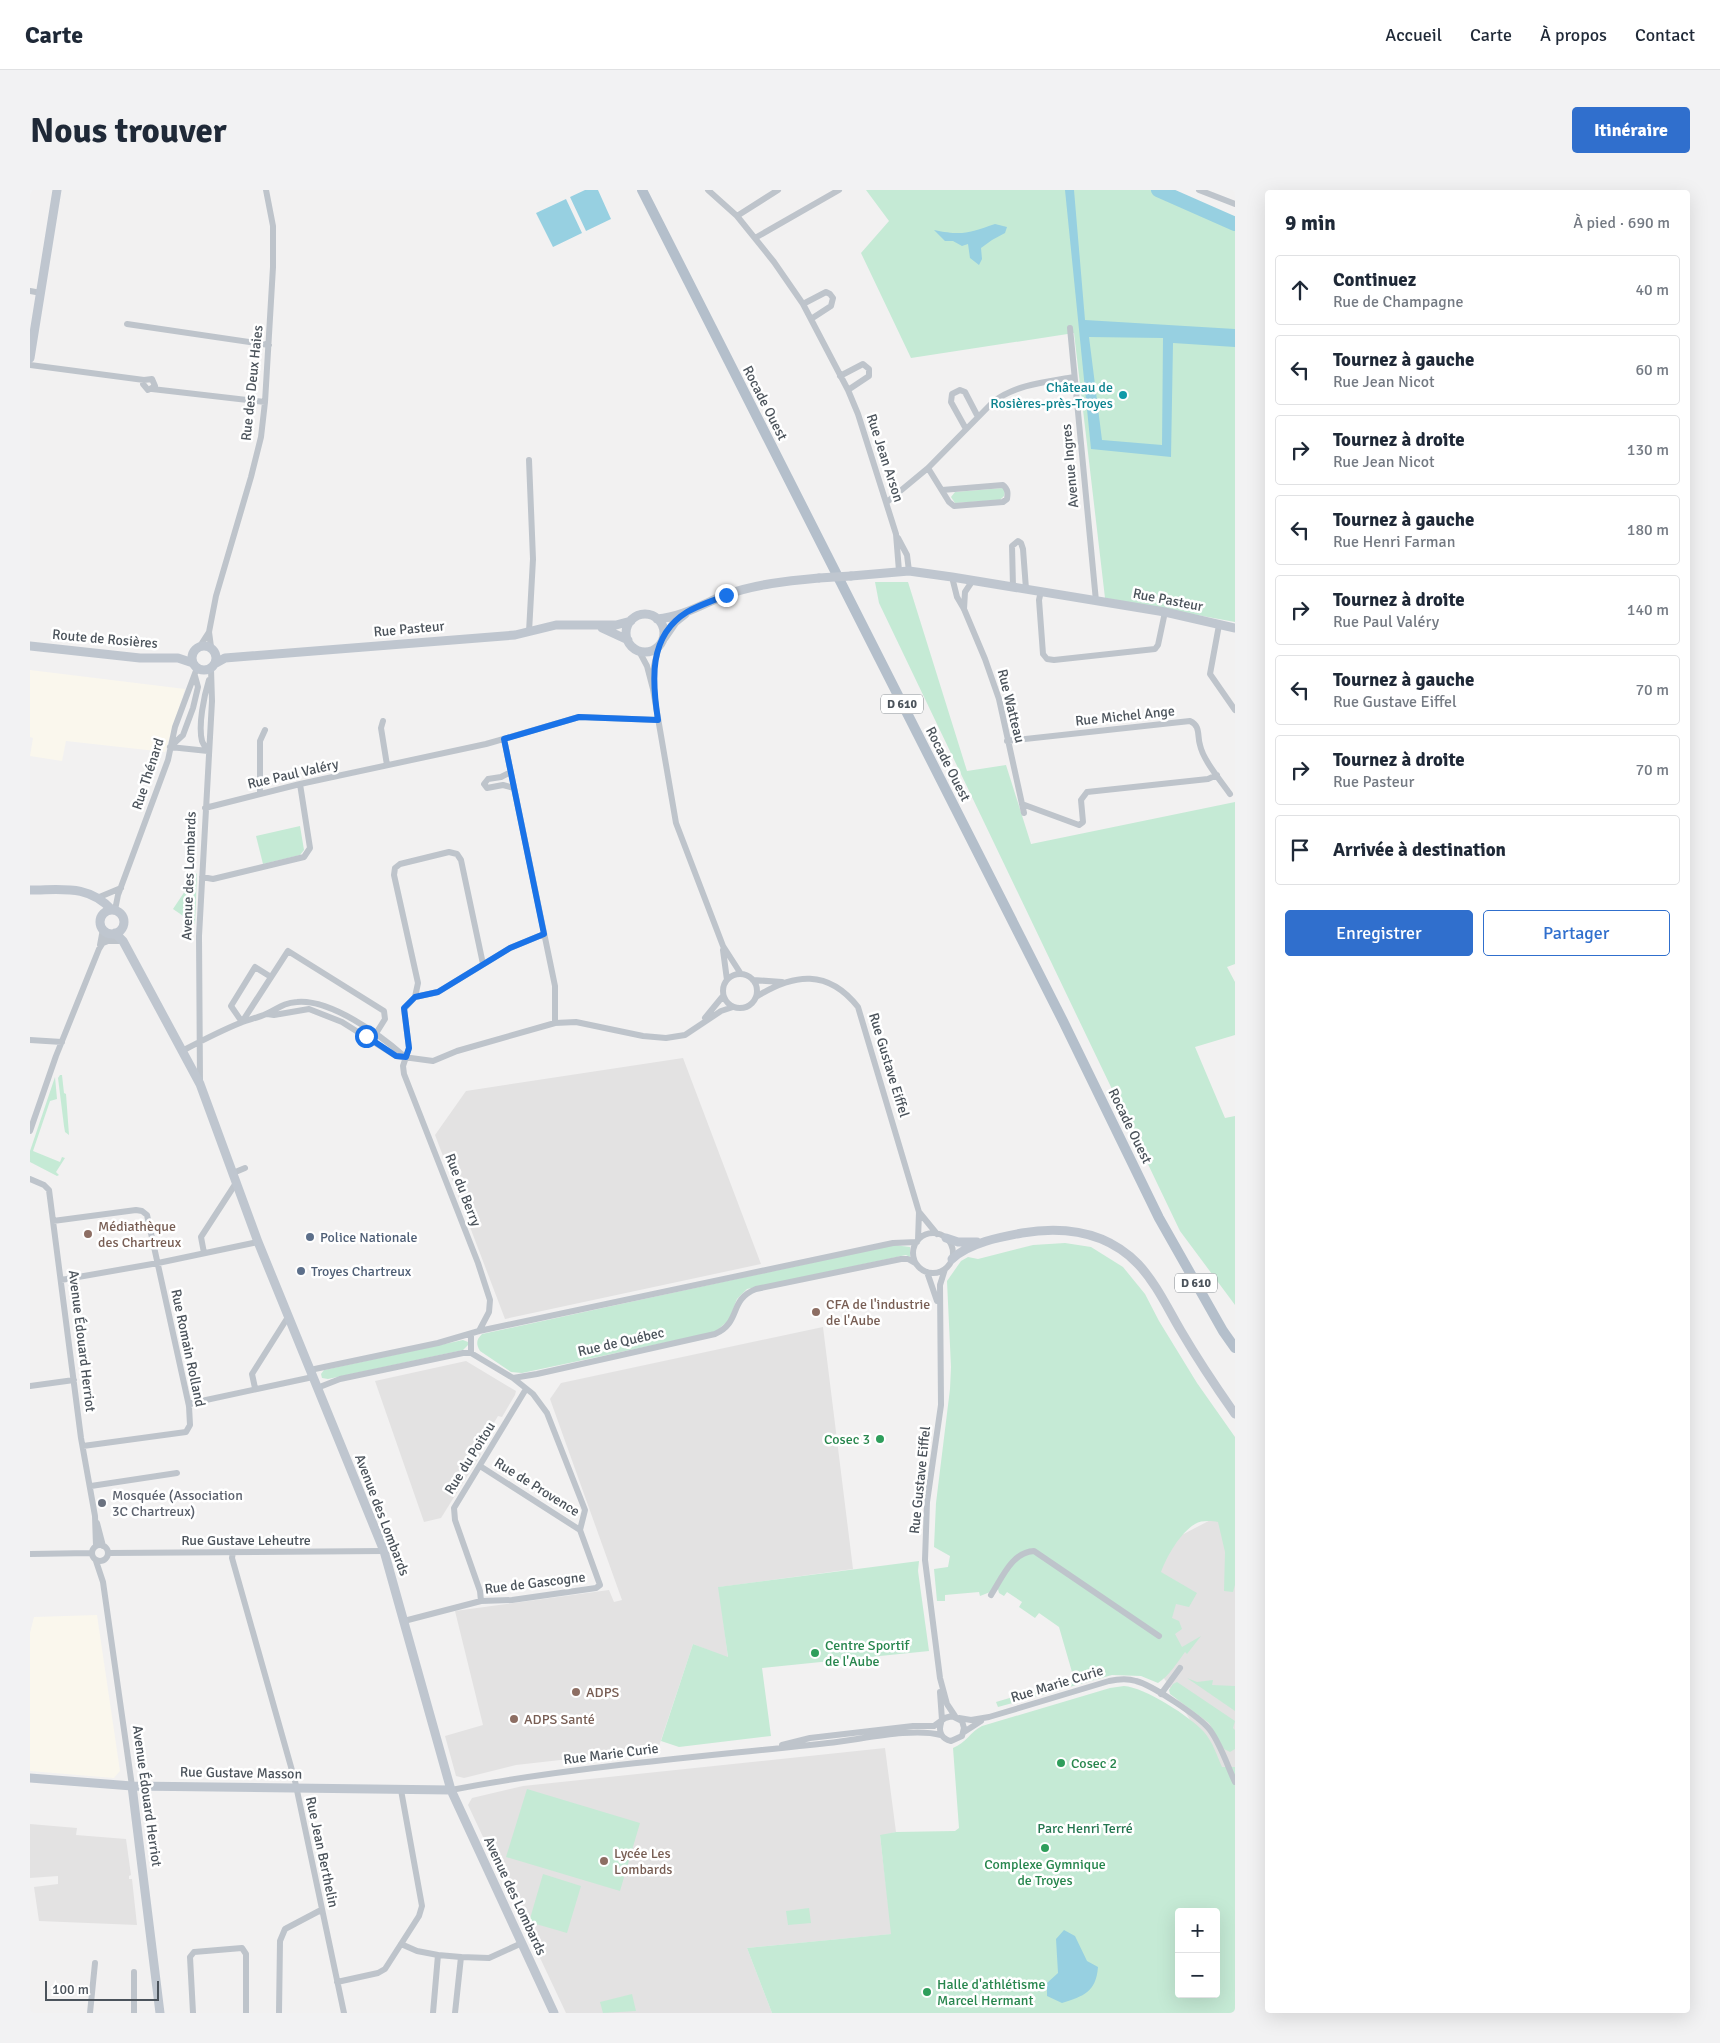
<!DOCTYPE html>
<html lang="fr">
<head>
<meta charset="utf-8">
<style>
	:root { --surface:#fff; --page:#f2f2f3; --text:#1f2937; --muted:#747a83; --line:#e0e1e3; --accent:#306fcd }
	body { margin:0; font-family:Signika,sans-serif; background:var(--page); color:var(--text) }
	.controls { position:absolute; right:15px; bottom:15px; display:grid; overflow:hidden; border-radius:5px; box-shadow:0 5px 20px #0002 }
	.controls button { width:45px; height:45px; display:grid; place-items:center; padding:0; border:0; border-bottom:1px solid var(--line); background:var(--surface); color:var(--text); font:25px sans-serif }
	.scale { position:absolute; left:15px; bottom:12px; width:114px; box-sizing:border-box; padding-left:5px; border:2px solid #4b535b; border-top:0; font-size:14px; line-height:18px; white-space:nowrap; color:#4b535b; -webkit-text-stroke:4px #fff; paint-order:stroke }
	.stop { position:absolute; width:15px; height:15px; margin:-11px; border:4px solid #1a73e8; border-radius:50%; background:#fff }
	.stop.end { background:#1a73e8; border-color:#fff; box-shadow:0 1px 5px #0008 }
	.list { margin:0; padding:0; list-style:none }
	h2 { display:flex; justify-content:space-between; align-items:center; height:65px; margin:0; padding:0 20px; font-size:21px }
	h2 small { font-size:16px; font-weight:400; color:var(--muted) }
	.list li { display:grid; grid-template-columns:32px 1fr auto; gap:15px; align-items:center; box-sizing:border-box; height:70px; margin:0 10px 10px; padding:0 10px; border:1px solid var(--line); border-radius:5px }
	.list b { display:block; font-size:19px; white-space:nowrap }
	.list p { margin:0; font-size:16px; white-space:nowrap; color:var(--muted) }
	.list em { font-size:16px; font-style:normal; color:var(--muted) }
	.actions { display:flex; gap:10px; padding:15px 20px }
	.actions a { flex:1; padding:11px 0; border:1px solid var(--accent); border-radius:5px; text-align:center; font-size:18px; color:var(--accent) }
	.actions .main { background:var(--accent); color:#fff }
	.icon { flex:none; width:28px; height:28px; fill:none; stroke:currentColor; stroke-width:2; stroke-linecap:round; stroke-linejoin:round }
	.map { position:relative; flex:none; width:1205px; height:1823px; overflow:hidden; border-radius:5px }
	header { display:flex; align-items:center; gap:30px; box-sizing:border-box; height:70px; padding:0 25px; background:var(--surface); border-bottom:1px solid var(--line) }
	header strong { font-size:24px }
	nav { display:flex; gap:28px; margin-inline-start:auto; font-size:18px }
	.intro { display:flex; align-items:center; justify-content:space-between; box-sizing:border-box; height:120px; padding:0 30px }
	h1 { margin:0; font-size:35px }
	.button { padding:12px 22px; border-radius:5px; background:var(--accent); color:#fff; font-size:18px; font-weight:700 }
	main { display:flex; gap:30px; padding:0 30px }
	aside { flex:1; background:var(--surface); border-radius:5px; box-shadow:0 5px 20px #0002 }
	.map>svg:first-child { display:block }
	.commercial { fill:#faf7ed }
	.education { fill:#e3e2e2 }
	.green { fill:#c5ead5; fill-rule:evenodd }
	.water { fill:#97d0e1; fill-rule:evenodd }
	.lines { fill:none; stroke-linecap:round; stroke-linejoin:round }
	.river { stroke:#97d0e1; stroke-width:14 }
	.street { stroke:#bec4cb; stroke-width:6 }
	.secondary { stroke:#bfc6cf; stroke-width:9 }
	.primary { stroke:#b4bfcb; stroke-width:10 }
	.secondary-bridge { stroke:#bfc6cf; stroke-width:9 }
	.route { stroke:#1a73e8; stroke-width:6 }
	.culture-dot { fill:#0f9aa8; stroke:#fff; stroke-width:2 }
	.education-dot { fill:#8d6e63; stroke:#fff; stroke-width:2 }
	.service-dot { fill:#5c6f8a; stroke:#fff; stroke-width:2 }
	.leisure-dot { fill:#2e9e5b; stroke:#fff; stroke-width:2 }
	.worship-dot { fill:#6b7280; stroke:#fff; stroke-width:2 }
	.labels { text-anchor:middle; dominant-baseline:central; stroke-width:5; stroke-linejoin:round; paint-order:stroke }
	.shield { fill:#fff; stroke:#81878c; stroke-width:1 }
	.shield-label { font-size:12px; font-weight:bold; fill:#4b535b }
	.street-label { font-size:14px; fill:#4b535b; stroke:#fff }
	.culture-label { font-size:14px; fill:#0d838f; stroke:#fff; text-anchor:end }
	.education-label { font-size:14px; fill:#785e54; stroke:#fff; text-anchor:start }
	.service-label { font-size:14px; fill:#4e5e75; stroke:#fff; text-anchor:start }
	.leisure-label { font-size:14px; fill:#27864d; stroke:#fff; text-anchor:start }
	.worship-label { font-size:14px; fill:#5b616d; stroke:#fff; text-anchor:start }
	.park-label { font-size:14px; fill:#23754f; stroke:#fff }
</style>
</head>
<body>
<header>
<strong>Carte</strong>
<nav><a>Accueil</a><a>Carte</a><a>À propos</a><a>Contact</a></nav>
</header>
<div class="intro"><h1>Nous trouver</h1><a class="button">Itinéraire</a></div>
<main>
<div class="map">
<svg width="1205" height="1823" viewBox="0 0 1205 1823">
	<rect width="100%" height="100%" fill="#f2f1f1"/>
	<!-- commercial -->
	<path class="commercial" d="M0,480L155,499L135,562L36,551L32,571L0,566L3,548L0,547Z
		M67,1425L90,1581L84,1588L0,1581V1443L4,1427Z"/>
	<!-- education -->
	<path class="education" d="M653,868L731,1074L475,1129L405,945L436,901Z
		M793,1137L823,1379L689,1397L698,1468L663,1454L628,1559L486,1575L434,1588L426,1586L415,1546L453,1535L425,1421L579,1400L584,1412L592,1410L520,1209L531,1193Z
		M436,1171L486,1201L485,1205L472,1227L468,1226L447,1261L451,1264L411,1328L394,1332L345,1191Z
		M1205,1322V1613L1182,1565L1127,1477V1376L1142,1350L1192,1324Z
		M855,1558L866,1642L850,1646L862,1744L717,1758L742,1823H536L438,1615L442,1608L493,1596Z
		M0,1634L47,1638L46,1645L96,1649L101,1685L99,1686V1689H102L107,1735L9,1731L4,1697L28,1694V1686L0,1688Z"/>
	<!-- green -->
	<path class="green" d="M836,0H1140L1205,28V432L1075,408L1044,143L881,168L831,63L859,31Z
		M973,298L975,301L974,306L970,310L925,313L921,307L925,302Z
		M845,392H878L937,581L976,575L1001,654L1205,612V774L1197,777L1205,792V845L1165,857L1195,928L1205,926V1115L1150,1041L849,413Z
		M270,636L274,660L270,665L233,674L226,646Z
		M167,683L165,734L143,719Z
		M30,885H32L34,903L36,904L39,945L35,942L34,936L28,888Z
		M25,887L27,909L20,911L3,961L30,972L32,967L35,968L26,982L29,985L27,986L0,972V961Z
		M1035,1053L1061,1057L1093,1077L1115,1104L1129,1131L1167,1193L1205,1247V1395L1203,1402L1194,1401L1195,1362L1188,1332C1181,1331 1172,1330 1165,1334C1150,1343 1137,1366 1131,1382L1167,1403L1159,1417L1146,1414L1142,1428L1149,1431L1152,1439L1145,1444L1152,1457L1171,1446L1157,1464L1155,1462C1147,1473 1139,1486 1128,1493L1111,1486L1082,1485L968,1517L966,1512L1044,1489L1029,1437L1009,1423L1005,1428L989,1417L992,1412L977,1402L974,1406L969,1403L968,1399L950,1406L949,1402L915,1405V1411H907L904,1379L918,1377L920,1366L904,1357L906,1313L920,1199L921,1177L917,1091L931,1071L938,1067L948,1069L1003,1055Z
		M864,1055L880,1057V1067L876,1065L717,1099L707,1109L699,1130L685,1142L492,1183L481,1182L450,1161C446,1154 446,1150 452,1144Z
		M433,1150L438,1152V1155L433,1160L298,1189L292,1188L291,1184L294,1180Z
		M889,1371L888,1381L899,1461L732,1478L741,1546L649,1557L631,1551L663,1454L698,1467L688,1397Z
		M1157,1488L1167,1492L1183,1490L1182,1495L1205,1496V1521Z
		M1147,1492L1205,1531L1203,1538L1205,1540V1559L1200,1562L1194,1559L1179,1533L1140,1504L1139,1500L1143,1494Z
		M1094,1496C1114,1497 1161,1527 1174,1542C1183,1552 1187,1566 1192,1577H1205V1823H742L717,1758L861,1744L850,1645L866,1642L925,1641L929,1638L923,1558C936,1553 940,1542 952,1536L1080,1498ZM1149,1722H1186V1804H1149Z
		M497,1599L610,1633L590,1701L476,1667Z
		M513,1684L551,1696L537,1743L499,1732Z
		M779,1718L781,1733L758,1735L756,1721Z
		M602,1804L606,1821L573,1823L570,1812Z"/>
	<!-- water -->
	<path class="water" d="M555,0H568L581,29L556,41L540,7Z
		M1035,0H1044L1055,130L1205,139V157L1143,153L1141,267L1061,259ZM1059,147L1133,148L1132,255L1072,250Z
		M536,9L552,43L523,57L506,23Z
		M965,34L977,37L975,43L962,50L951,58L952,69L949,75L940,68L938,54L932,56L923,51H915L904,40C933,46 938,43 965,34Z
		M1034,1740L1045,1746L1057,1771L1068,1777C1066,1802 1054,1806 1032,1813L1017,1806V1793L1028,1783L1026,1749Z"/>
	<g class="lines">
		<!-- river -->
		<path class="river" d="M1128,0L1205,34"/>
		<!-- street -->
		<path class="street" d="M678,0L707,26L744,72L773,114L818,200L828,224L866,344L869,381
			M1169,0L1205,14
			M707,26L748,0
			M725,48L809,0
			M0,101L11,103
			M773,114L796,102L800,104L803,108L801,116L781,129
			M97,134L239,155
			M1040,138L1066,411
			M0,175L114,190L122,189L125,196L118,200L113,194L114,190
			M810,186L833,174L839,179V186L818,200
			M122,199L235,212
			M936,239L921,212L922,204L930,200L935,202L948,227
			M898,278L919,312L924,316L973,312L977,309C978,303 978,299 973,295L912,300
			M857,312L898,278L963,212C987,194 1016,192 1044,187
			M868,348L877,365L879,381
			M922,387L927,407L934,419L955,469L969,509L994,623
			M983,397L982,356L988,351L991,353L993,359L996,399
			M1011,401L1009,410L1013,464L1017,469L1024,470L1125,459L1128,455L1135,422
			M934,419L935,402L943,390
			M1189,435L1180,484L1205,520
			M499,442L503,369L499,270
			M170,456L179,442
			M181,457L179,442L186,406L221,287L231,247L235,212L243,77V36L236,0
			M609,461L617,476L623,499L646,633L693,756L711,784
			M623,493L624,476L629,456
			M353,531L351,538L357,575
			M474,549L525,796V833
			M977,551L1160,531C1171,536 1167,546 1170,555C1173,570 1191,591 1200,604
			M140,557L153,545L163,518L168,497L165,486
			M140,557L178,561
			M178,561C176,558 173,554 172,551C168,535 174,506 179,490
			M481,582L471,587L458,589L454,594L457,598L473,595L484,598
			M230,604V551L235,540
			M992,614L1049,635L1053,632L1051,610L1057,602L1178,589L1187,585
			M175,618L270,594L456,554L549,527L628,530
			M172,687L183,689L274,667L280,658L270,594
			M67,708L91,698
			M85,720L88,705L138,570L145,537L167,478
			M73,753L78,751H93
			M70,755L73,739
			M693,760L697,790
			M693 801a17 17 0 1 1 34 0a17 17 0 1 1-34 0Z
			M241,787L225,777L201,816L212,832L258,761L354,821L355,829L345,845
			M723,790L752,792
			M385,807L388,793L364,685L365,678L370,674L419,662L427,664L431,670L453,774
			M726,807C764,783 798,779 828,817L889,1022L888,1050
			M237,824L244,825L279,819L312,832L366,866L403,871L427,861L525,833L546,832L613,846L636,848L655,845L691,821L703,817
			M675,828L693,806
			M0,850L32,852
			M152,861C171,851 190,841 210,833C219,829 228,828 236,824C248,819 252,813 267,812C300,809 349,844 374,866
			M170,891L169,746L182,511L181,479
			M0,941L26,866L69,759L79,743
			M203,983L215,978
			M0,989L14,995L19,1000L51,1248L65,1326L66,1356
			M889,1022L907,1044
			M23,1031L106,1020L112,1021L117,1025L159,1216L160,1235L156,1242L53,1256
			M883 1063a20 20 0 1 1 40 0a20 20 0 1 1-40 0Z
			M174,1063L171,1047L206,993
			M915,1079L910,1095L911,1215L897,1312L895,1370L910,1488L917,1514L925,1526
			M897,1082L907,1111
			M31,1090L128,1073L228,1052
			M449,1141L459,1122L460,1110L448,1073L374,884L373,876L379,858L374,819L385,807L408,802L480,758L514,744
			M441,1144V1163
			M280,1180L408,1153L449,1141L863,1053L887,1052
			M0,1196L44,1190
			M225,1198L222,1184L258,1127
			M287,1198L310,1189L433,1163H441L483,1188L507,1184L685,1144C712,1132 698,1110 726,1099L871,1069H878L885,1073
			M159,1216L162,1213L283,1187
			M450,1276L550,1340
			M61,1296L147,1283
			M67,1333L73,1356
			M62 1363a8 8 0 1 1 16 0a8 8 0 1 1-16 0Z
			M203,1362L202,1368L265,1591L314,1823
			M78,1363L354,1361
			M0,1364L61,1363
			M66,1371L73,1392L102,1596
			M961,1405C972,1388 982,1362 1004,1361L1129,1446
			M451,1411L450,1401L425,1330L424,1318L496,1199
			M374,1431L451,1411L482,1410L566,1398L570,1395L550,1340L555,1320L517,1223L503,1204L483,1188
			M910,1502L912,1530
			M1131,1504L1150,1478
			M929,1528L941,1530L959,1527L1079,1491C1088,1489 1097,1488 1106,1491C1122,1495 1170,1527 1180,1540C1191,1555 1197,1575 1205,1592
			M934,1542L951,1531
			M752,1555L780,1548L883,1536H904L915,1528L922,1526L932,1531L934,1538L932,1546L921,1551C912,1549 908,1542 911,1533
			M421,1600C546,1576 672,1567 798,1553C830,1550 881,1537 911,1545
			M371,1754L387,1761L408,1765
			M431,1767L459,1768L492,1753
			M104,1782V1823
			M307,1792L348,1783L355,1779L389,1726L392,1716L371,1600
			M60,1823L65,1773
			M163,1823L160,1767L164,1762L212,1758L216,1764V1823
			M249,1823L250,1751L255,1739L291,1720
			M403,1823L408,1765L431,1767L425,1823"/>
		<!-- secondary -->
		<path class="secondary" d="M0,168L27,0
			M821,386L879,381L922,387L1135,422L1205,438
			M596 443a19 19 0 1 1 38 0a19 19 0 1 1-38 0Z
			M627,429C652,427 673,414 695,405C726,394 757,391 789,388
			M572,438L598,450
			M634,448L645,432L655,424
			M162 468a12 12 0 1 1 24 0a12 12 0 1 1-24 0Z
			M0,456L110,468H148L163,473
			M186,473L195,468L485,445L526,435H586L601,431
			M0,700C32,700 58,694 82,720
			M70 732a12 12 0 1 1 24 0a12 12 0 1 1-24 0Z
			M85,743L93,751L170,894L228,1052L354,1361L421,1600L524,1823
			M916,1048L928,1052H947
			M922,1069C939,1053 970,1047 992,1043C1035,1036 1077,1042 1108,1074C1126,1093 1138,1119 1151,1141C1168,1170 1186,1197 1205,1224
			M0,1588L102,1596L421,1600
			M102,1596L130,1823"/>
		<!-- primary -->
		<path class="primary" d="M612,0L1033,831L1129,1028L1193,1141L1205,1158"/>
		<!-- secondary-bridge -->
		<path class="secondary-bridge" d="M789,388L821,386"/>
	</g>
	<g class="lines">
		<!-- route -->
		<path class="route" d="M336,846L366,866L376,867L379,858L374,818L385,807L408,802L480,758L514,744L474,549L549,527L628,530C622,491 618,446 657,422C669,415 683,411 696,405"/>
	</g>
	<!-- markers -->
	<circle class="culture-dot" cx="1093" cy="205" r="5"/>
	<g class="education-dot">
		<circle cx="58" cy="1044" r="5"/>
		<circle cx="786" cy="1122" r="5"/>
		<circle cx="546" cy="1502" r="5"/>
		<circle cx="484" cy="1529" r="5"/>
		<circle cx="574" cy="1671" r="5"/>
	</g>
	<g class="service-dot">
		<circle cx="280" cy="1047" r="5"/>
		<circle cx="271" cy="1081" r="5"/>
	</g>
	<g class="leisure-dot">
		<circle cx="850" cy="1249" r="5"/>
		<circle cx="785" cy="1463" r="5"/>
		<circle cx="1031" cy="1573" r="5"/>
		<circle cx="1015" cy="1658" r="5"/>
		<circle cx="897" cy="1802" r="5"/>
	</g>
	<circle class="worship-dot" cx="72" cy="1313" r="5"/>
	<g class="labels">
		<!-- shield labels -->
		<g class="shield">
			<rect x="851" y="504.5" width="42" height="19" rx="4"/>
			<rect x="1145" y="1083.5" width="42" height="19" rx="4"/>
		</g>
		<g class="shield-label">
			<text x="872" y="514">D 610</text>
			<text x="1166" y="1093">D 610</text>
		</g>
		<!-- street labels -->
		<g class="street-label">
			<text transform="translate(222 193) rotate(-84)">Rue des Deux Haies</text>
			<text transform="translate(735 213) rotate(63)">Rocade Ouest</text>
			<text transform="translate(855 268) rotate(72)">Rue Jean Arson</text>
			<text transform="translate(1040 276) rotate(-95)">Avenue Ingres</text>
			<text transform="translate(1138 410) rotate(11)">Rue Pasteur</text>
			<text transform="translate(379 439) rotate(-5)">Rue Pasteur</text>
			<text transform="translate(75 449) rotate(5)">Route de Rosières</text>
			<text transform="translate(981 516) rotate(76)">Rue Watteau</text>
			<text transform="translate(1095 526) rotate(-6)">Rue Michel Ange</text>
			<text transform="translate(918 574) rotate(63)">Rocade Ouest</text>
			<text transform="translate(118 584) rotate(-72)">Rue Thénard</text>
			<text transform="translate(263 584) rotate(-13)">Rue Paul Valéry</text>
			<text transform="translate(159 686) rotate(-88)">Avenue des Lombards</text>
			<text transform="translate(859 875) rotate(73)">Rue Gustave Eiffel</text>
			<text transform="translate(1100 936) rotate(64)">Rocade Ouest</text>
			<text transform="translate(433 1000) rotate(69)">Rue du Berry</text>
			<text transform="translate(52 1151) rotate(83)">Avenue Édouard Herriot</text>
			<text transform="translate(591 1152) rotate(-13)">Rue de Québec</text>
			<text transform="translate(158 1158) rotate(78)">Rue Romain Rolland</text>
			<text transform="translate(440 1268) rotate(-58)">Rue du Poitou</text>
			<text transform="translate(890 1290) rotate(-84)">Rue Gustave Eiffel</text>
			<text transform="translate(507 1297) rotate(32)">Rue de Provence</text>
			<text transform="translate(352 1325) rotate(69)">Avenue des Lombards</text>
			<text x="216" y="1350">Rue Gustave Leheutre</text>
			<text transform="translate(505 1393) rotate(-7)">Rue de Gascogne</text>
			<text transform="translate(1027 1494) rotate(-17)">Rue Marie Curie</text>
			<text transform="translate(581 1564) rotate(-7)">Rue Marie Curie</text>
			<text transform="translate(211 1583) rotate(1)">Rue Gustave Masson</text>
			<text transform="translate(117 1606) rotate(82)">Avenue Édouard Herriot</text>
			<text transform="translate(292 1662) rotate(78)">Rue Jean Berthelin</text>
			<text transform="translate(485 1706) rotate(65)">Avenue des Lombards</text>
		</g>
		<!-- culture labels -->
		<g class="culture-label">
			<text x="1083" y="197">Château de<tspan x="1083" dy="16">Rosières-près-Troyes</tspan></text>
		</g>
		<!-- education labels -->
		<g class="education-label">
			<text x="68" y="1036">Médiathèque<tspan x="68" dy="16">des Chartreux</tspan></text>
			<text x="796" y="1114">CFA de l'industrie<tspan x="796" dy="16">de l'Aube</tspan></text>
			<text x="556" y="1502">ADPS</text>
			<text x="494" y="1529">ADPS Santé</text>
			<text x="584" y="1663">Lycée Les<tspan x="584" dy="16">Lombards</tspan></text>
		</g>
		<!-- service labels -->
		<g class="service-label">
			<text x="290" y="1047">Police Nationale</text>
			<text x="281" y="1081">Troyes Chartreux</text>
		</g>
		<!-- leisure labels -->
		<g class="leisure-label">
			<text x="840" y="1249" text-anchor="end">Cosec 3</text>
			<text x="795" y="1455">Centre Sportif<tspan x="795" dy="16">de l'Aube</tspan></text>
			<text x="1041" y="1573">Cosec 2</text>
			<text x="1015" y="1674" text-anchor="middle">Complexe Gymnique<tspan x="1015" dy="16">de Troyes</tspan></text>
			<text x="907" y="1794">Halle d'athlétisme<tspan x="907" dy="16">Marcel Hermant</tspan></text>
		</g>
		<!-- worship labels -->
		<g class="worship-label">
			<text x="82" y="1305">Mosquée (Association<tspan x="82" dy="16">3C Chartreux)</tspan></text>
		</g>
		<!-- park labels -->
		<g class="park-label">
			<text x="1055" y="1638">Parc Henri Terré</text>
		</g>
	</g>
</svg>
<div class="controls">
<button>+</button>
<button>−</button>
</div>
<div class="scale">100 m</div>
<div class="stop" style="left:336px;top:846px"></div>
<div class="stop end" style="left:696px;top:405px"></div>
</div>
<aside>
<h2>9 min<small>À pied · 690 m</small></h2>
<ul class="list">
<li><svg class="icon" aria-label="ahead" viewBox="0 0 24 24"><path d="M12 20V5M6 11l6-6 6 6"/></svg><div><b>Continuez</b><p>Rue de Champagne</p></div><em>40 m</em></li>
<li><svg class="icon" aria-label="left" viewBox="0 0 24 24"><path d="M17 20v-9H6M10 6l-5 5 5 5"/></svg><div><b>Tournez à gauche</b><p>Rue Jean Nicot</p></div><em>60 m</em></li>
<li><svg class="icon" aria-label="right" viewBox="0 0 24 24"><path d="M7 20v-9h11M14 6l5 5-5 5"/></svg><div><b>Tournez à droite</b><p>Rue Jean Nicot</p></div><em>130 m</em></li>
<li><svg class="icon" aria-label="left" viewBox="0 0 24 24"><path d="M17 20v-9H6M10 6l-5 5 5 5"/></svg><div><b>Tournez à gauche</b><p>Rue Henri Farman</p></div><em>180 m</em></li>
<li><svg class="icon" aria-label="right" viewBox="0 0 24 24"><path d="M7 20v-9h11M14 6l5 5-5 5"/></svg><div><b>Tournez à droite</b><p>Rue Paul Valéry</p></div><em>140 m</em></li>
<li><svg class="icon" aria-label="left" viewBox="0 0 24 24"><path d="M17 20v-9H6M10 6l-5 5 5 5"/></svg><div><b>Tournez à gauche</b><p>Rue Gustave Eiffel</p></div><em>70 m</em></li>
<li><svg class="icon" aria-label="right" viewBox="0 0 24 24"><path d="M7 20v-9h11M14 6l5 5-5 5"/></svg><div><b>Tournez à droite</b><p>Rue Pasteur</p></div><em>70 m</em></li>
<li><svg class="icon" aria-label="arrive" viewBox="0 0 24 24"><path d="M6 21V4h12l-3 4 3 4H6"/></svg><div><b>Arrivée à destination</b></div></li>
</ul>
<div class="actions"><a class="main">Enregistrer</a><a>Partager</a></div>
</aside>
</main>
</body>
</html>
